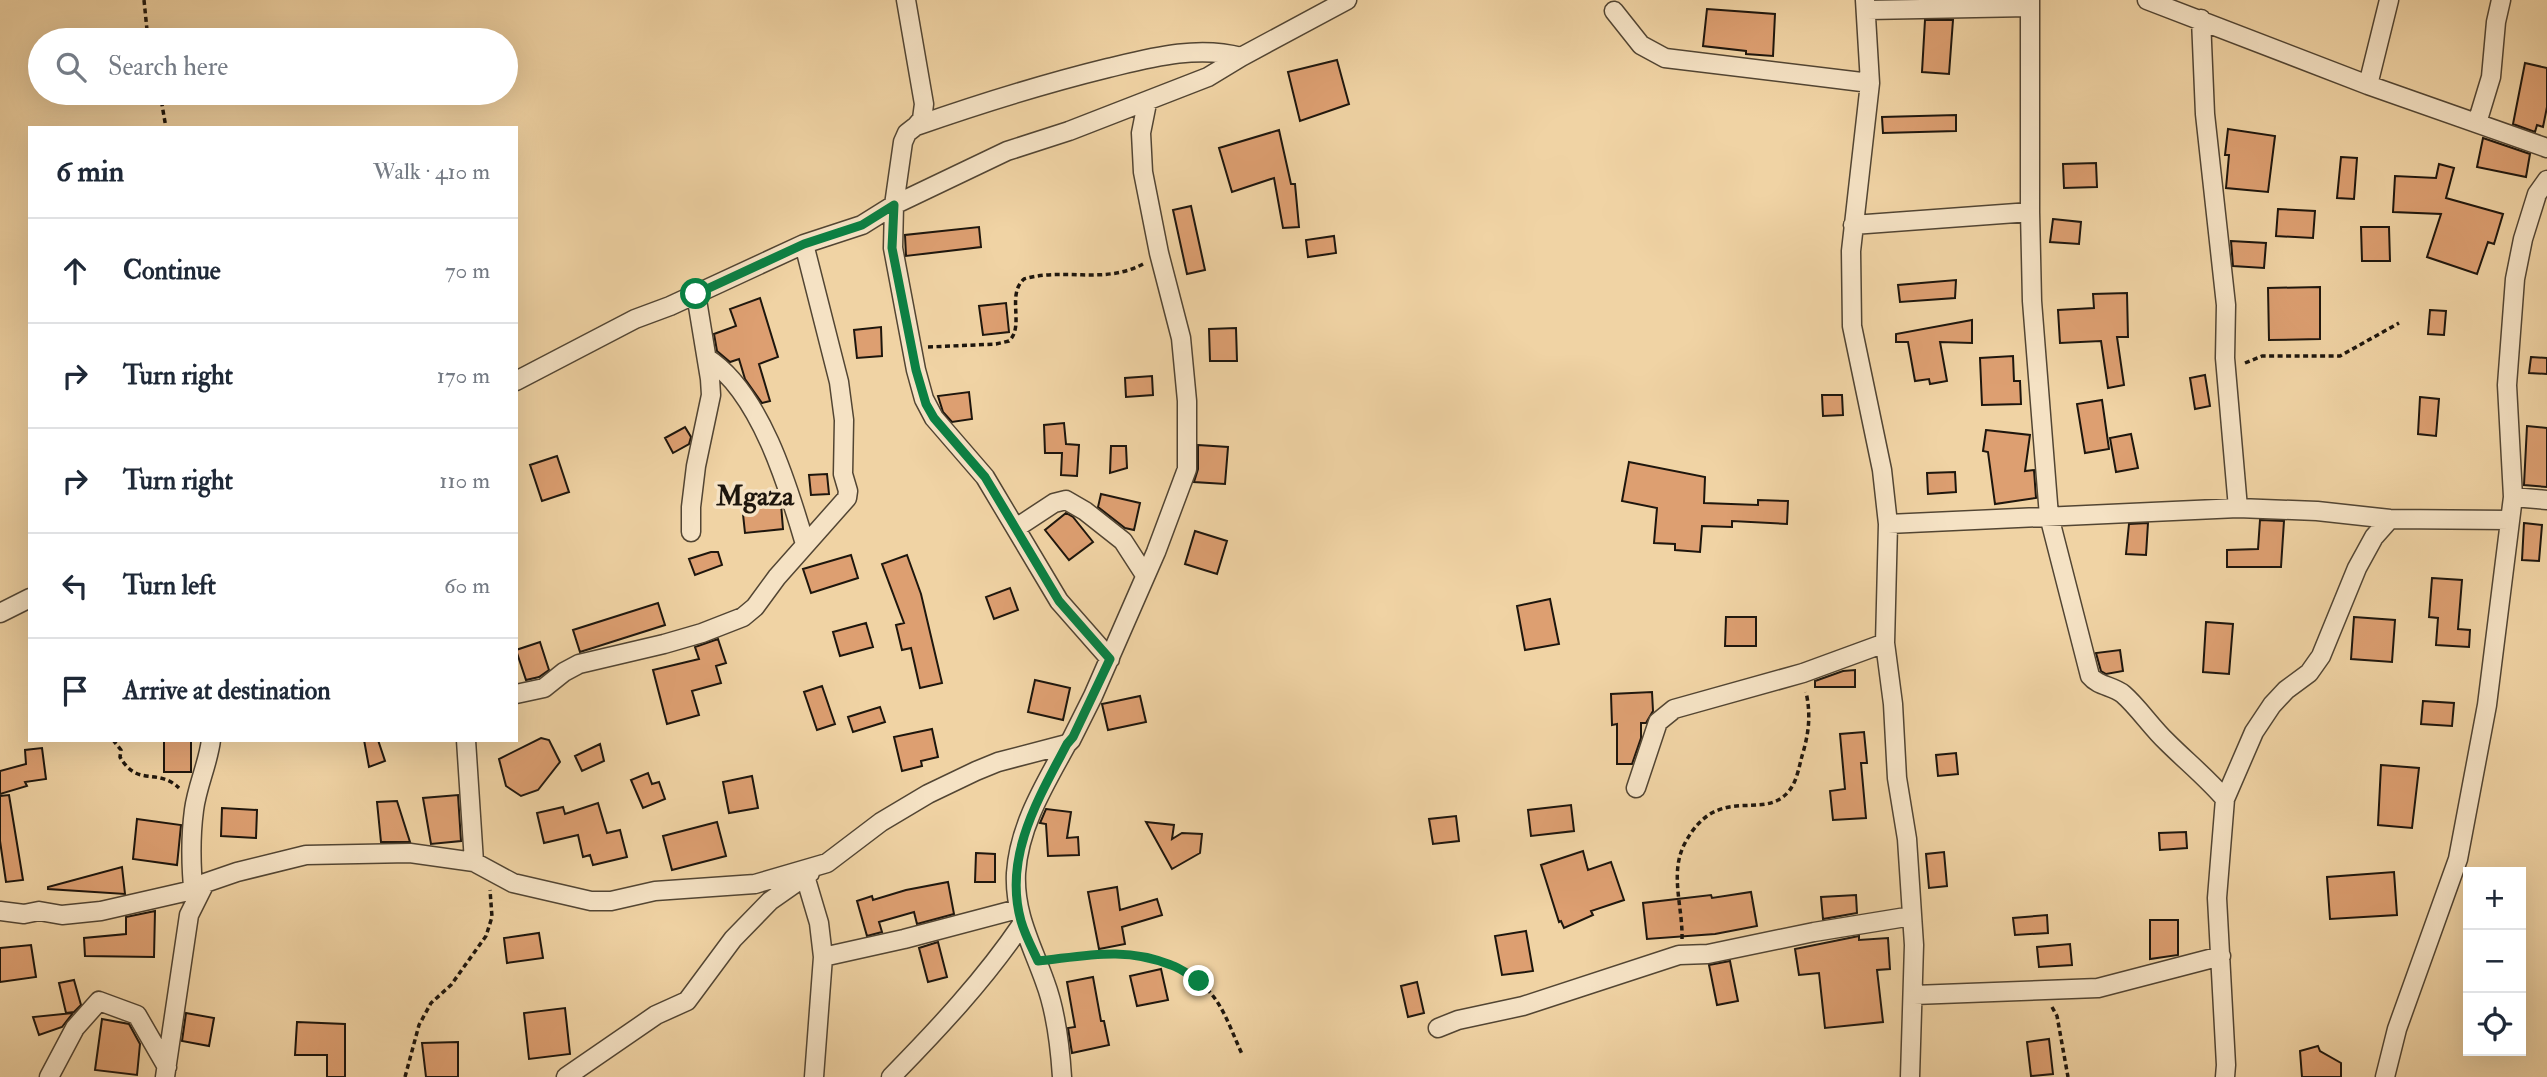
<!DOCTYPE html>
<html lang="en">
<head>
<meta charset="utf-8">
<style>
	:root { --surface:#fff; --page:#f2f2f3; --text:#1f2937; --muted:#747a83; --line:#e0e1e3 }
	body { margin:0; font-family:"IM FELL Double Pica",serif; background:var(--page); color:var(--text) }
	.controls { position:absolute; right:21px; bottom:21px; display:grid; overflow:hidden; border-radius:0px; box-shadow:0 7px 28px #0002 }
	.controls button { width:63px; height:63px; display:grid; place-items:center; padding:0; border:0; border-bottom:2px solid var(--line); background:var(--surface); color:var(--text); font:35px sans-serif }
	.stop { position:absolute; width:21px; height:21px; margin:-16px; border:5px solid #0b8043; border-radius:50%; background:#fff }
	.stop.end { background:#0b8043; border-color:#fff; box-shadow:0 2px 7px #0008 }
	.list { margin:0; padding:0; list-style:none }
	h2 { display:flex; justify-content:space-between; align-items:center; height:91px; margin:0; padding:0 28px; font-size:30px }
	h2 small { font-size:23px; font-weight:400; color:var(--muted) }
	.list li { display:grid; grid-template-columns:46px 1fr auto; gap:21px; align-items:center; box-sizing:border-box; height:105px; padding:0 28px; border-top:2px solid var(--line) }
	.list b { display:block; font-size:26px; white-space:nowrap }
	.list em { font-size:23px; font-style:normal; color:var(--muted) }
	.icon { flex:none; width:38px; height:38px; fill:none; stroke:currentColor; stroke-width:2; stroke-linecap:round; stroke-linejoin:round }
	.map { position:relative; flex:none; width:2547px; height:1077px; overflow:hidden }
	.search { position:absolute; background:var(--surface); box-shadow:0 7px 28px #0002; left:28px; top:28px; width:490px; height:77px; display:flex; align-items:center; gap:18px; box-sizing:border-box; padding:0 24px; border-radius:38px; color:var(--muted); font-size:26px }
	.panel { position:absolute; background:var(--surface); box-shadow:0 7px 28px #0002; left:28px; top:126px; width:490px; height:616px; border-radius:0px }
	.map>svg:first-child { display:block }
	.building { fill:#dd9f71; stroke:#1e160d; stroke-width:2 }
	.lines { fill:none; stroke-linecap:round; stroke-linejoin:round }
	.street-casing { stroke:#524533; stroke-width:21 }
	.path { stroke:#1e160d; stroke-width:3.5; stroke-dasharray:5 3.5; stroke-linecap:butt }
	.street { stroke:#f5e2c4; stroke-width:18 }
	.route { stroke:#0b8043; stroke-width:9 }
	.labels { text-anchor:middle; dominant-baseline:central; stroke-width:7; stroke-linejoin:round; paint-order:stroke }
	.quarter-label { font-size:28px; font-weight:bold; fill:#1e160d; stroke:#f5e2c4 }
</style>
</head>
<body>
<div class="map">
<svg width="2547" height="1077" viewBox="0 0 2547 1077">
	<rect width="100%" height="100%" fill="#f0d3a4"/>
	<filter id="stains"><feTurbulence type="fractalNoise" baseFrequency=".00286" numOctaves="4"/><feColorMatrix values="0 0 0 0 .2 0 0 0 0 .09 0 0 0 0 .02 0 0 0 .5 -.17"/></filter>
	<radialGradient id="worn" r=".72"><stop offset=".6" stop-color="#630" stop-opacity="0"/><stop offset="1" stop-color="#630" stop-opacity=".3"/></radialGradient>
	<!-- building -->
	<path class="building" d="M1707,9L1775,14L1773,56L1746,54V51L1703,46Z
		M1925,20H1953L1949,74L1922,72Z
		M1337,60L1349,104L1300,121L1288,72Z
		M2525,63L2547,68V107L2543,127L2537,125L2535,132L2513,124Z
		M1956,115V131L1883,133L1882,117Z
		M2228,129L2275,136L2268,192L2226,188L2229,155H2225Z
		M1279,130L1291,184H1295L1299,227L1283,228L1274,178L1232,192L1219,148Z
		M2483,138L2530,154L2526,177L2477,167Z
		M2341,157L2357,158L2354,199L2337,198Z
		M2096,163L2097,187L2064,188L2063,164Z
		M2439,164L2454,168L2446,198L2503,214L2494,244L2488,242L2477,274L2427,257L2441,214L2393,212L2395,176L2436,178Z
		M1191,206L1205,270L1187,274L1173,210Z
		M2278,209L2315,211L2313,238L2276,236Z
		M2053,219L2081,222L2079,244L2050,242Z
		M979,227L981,247L906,256L905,235Z
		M2361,227H2389L2390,261H2362Z
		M1334,236L1336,253L1308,257L1306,240Z
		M2231,241L2266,243L2264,268L2233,266Z
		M1956,280L1955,298L1900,302L1898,285Z
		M2320,287V339L2269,340L2268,288Z
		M2127,293L2128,337H2117L2124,385L2108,388L2101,341L2060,343L2058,310L2094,308L2093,294Z
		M760,298L778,357L759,364L770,401L762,403L745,379L739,359L730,362L717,351L714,334L736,326L730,309Z
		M1006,303L1009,332L983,335L979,306Z
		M2430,310L2446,311L2444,335L2428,334Z
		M1972,320V343L1940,342L1947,381L1930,384L1929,379L1915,381L1908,342H1896V334Z
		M881,327L882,356L857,358L854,330Z
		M1236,328L1237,361H1210L1209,329Z
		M2013,356L2014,381H2020L2021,404L1982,405L1980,358Z
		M2531,357L2547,358V374L2529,373Z
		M2205,375L2210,406L2195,409L2190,378Z
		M1152,376L1153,395L1126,397L1125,378Z
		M969,392L972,419L952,422L943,412L938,396Z
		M1822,395H1842L1843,415L1823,416Z
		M2420,397L2439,399L2436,436L2418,434Z
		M2102,400L2109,449L2085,453L2077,404Z
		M1064,423L1066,444L1079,445L1077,476L1061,475L1062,453H1045L1044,425Z
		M2527,426L2547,428V487L2524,485Z
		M685,427L691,437L689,444L673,453L665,438Z
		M1986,430L2030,435L2025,471L2034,470L2036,498L1995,504L1988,452L1983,451Z
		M2131,434L2138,468L2116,472L2110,438Z
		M1198,445L1228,447L1225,484L1194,482L1198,469Z
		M1111,446H1126L1127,468L1110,473Z
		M557,456L569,492L542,501L530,465Z
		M1629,462L1705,477L1704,503L1758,505V500L1788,501L1787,524L1732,521V527L1702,526L1700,552L1675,550V544L1654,543L1657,508L1622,501Z
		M1955,472L1956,492L1928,494L1927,473Z
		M827,474L829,494L811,495L809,475Z
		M776,491L781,504L783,529L745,533L741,495Z
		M1101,494L1140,503L1134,530L1125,528L1098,507Z
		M1066,513L1073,517L1093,542L1069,560L1045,530Z
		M2260,520L2284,521L2281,567H2227V550L2258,549Z
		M2148,523L2146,555L2126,554L2129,524Z
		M2524,523L2542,525L2539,561L2522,560Z
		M1195,531L1227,541L1217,574L1185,564Z
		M711,552H718L722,565L695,575L689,559Z
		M851,555L858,578L811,593L803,569Z
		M907,555L921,594L942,683L920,688L911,648L902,650L896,625L904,623L882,564Z
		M2432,578L2462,580L2458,629L2470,630L2469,647L2436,645L2438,618L2429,617Z
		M1010,588L1018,610L994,619L986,597Z
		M1550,599L1559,644L1525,650L1517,606Z
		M658,603L665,625L580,652L573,630Z
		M1726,617H1756V646H1725Z
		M2354,617L2395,620L2392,662L2351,659Z
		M2206,622L2233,624L2229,674L2203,672Z
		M866,623L873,647L840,656L833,632Z
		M718,639L726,663L716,666L721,683L692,691L699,715L667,724L653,670L699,659L695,647Z
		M540,642L549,670L539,677L526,680L516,650Z
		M2120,650L2123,671L2106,674L2101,671L2096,653Z
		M1855,670V687H1815V681L1843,671Z
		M1035,680L1070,688L1063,720L1028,712Z
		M822,686L835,724L817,730L804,692Z
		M1652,692L1653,711L1646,723H1641V738L1632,764H1617V724L1612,725L1611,694Z
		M1140,696L1146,722L1108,730L1102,704Z
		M2423,701L2454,703L2452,726L2421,724Z
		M880,707L885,722L853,732L848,717Z
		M932,729L938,757L921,761L922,766L902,771L894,737Z
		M1864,732L1867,763H1861L1866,818L1833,820L1830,791L1845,789L1840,734Z
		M541,738L549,740L560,762L538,790L521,796L506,786L499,759Z
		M164,740H191V772H164Z
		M364,740H378L385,761L369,767Z
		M600,744L604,761L582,771L575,756Z
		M42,748L46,779L25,782L27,786L0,794V771L26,764L25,750Z
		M1956,753L1958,774L1938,776L1936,755Z
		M2381,765L2419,768L2412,828L2378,825Z
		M648,773L652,784L659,782L665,799L643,808L631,780Z
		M752,776L758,808L729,813L723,782Z
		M9,795L23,880L6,882L0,841V796Z
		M458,795L461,841L431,844L423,798Z
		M397,801L410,842H381L377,802Z
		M598,803L607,833L620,830L627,857L593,865L590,855L583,857L578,835L544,843L537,813L563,807L565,814Z
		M1571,805L1574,831L1531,836L1528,810Z
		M222,808L257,810L256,838L221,836Z
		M1046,809L1071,812L1067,838L1078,837L1079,855L1048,856L1046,824L1040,823Z
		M1456,816L1459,841L1433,844L1429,819Z
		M137,819L181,825L177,865L133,859Z
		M717,822L726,856L672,870L663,836Z
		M1146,822L1174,825L1172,839L1182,833L1202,834L1200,853L1172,869Z
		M2186,832L2187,848L2160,850L2159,833Z
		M1583,851L1588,870L1611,862L1624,900L1591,911L1593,915L1564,928L1561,921L1559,922L1541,865Z
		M1944,852L1947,886L1929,888L1926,854Z
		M976,853L995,854V882H975Z
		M122,867L125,894L48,889V887Z
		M2394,872L2397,915L2330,919L2327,877Z
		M948,882L954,914L917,924L914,912L879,922L882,932L867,936L857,901L872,896L873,900L906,890Z
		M1117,887L1120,910L1157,899L1162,915L1122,927L1125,944L1099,949L1088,892Z
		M1751,892L1757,926L1715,934L1647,939L1643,903L1711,895L1712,898Z
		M1856,895L1857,913L1823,919L1821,897Z
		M155,911L154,957L85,956L84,938L126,934V917Z
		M2047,915L2048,933L2015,935L2013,918Z
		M2150,920H2178V955L2150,959Z
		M1526,931L1533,971L1502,975L1495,936Z
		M539,933L543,958L507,963L504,938Z
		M1859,936V940L1888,938L1890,969L1877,970L1883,1022L1825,1028L1819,973L1799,975L1795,949Z
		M938,942L947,977L928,982L919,948Z
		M2070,944L2072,965L2039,967L2037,947Z
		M31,945L36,977L0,982V948Z
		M1730,961L1738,1001L1717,1005L1709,965Z
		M1161,969L1168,1000L1137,1006L1130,976Z
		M1093,977L1101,1021H1104L1109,1045L1072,1053L1068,1028L1075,1027L1067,982Z
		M74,980L81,1005L74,1012L66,1013L59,983Z
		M1417,982L1424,1013L1408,1017L1401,986Z
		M565,1008L570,1054L529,1059L524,1013Z
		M73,1013L62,1027L39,1035L33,1017Z
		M186,1013L214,1018L209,1046L182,1041Z
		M102,1019L129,1024L140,1044L137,1075L95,1070Z
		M297,1022L345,1024V1077H327V1055H295Z
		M2049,1039L2053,1074L2031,1076L2027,1042Z
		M458,1042V1077H426L422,1043Z
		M2318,1046L2320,1051L2341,1063V1077H2302L2300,1051Z"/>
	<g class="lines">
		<!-- street casing -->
		<g class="street-casing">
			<path id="street" d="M906,0L924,104L922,119L916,126
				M1865,0L1870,83L1851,251L1852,326L1882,470L1888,524L1885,643L1893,704L1897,778L1907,839L1914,945L1910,1077
				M2030,0V212L2032,301L2049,516L2090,676C2098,686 2113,686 2123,694C2139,708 2151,727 2167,742C2186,761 2207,778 2225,799
				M2147,0L2368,85L2547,148
				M1867,10L2029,7
				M1614,11L1641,45L1665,58L1870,83
				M2201,19L2205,114L2226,305L2225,358L2238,508
				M2368,85L2389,0
				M2477,123L2491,77L2496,22L2501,0
				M1853,225L2030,212
				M707,358C760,392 788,486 805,544
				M516,381L635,319L670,306L804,244L862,225L894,205L1007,151L1069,131L1208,77L1241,57L1347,0
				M2513,497L2547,500
				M1888,524L2238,508L2317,511L2390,519L2510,520
				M1016,528L1054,503L1066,500L1085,511L1123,541L1145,575
				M691,532V507L696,466L711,395L710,379L696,294
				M0,613L30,598
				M1110,659L1059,601L985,477L934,418L924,399L916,370L893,248L894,205L903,142L907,133L916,126C979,104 1043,84 1108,68C1150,58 1197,45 1241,57
				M516,694L544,688L564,672L579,664L664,644L702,633L743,617L755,607L777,577L847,498L848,491L843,474L844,420L839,382L804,244
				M466,740L474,862
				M1636,788L1658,722L1674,709L1803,673L1885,643
				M805,876L819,923L823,957L814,1077
				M194,898C191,869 190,840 194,810C197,786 208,764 211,740
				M0,911L24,914L39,911L62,915L101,911L193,890
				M823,957L904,939L1018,909
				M1914,995L2098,988L2221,956
				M1438,1028L1458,1020L1523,1006L1679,955L1708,954L1814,932L1912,916
				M49,1077L75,1028L99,1001L137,1015L167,1067
				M165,1077L189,915L205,883L237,872L306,855L410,853L474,862L513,883L591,901H611L655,891L755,884L827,863L881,822L928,794L976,771L998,762L1067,744L1071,740L1093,696L1156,552L1187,469V401L1181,338L1159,253L1143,172L1141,133L1147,103
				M566,1077L656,1015L687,1001L733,939L770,901L810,873
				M891,1077C938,1029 984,980 1022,924
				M1062,1077C1060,1046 1056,1011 1045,982C1032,945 1014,914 1016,873C1019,826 1045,784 1067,744
				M2225,1077L2226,1065L2217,898L2225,799L2254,732L2272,705L2286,690L2309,673L2321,656L2357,568L2374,537L2390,519
				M2385,1077L2397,1029L2458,859L2487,705L2513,497L2507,385L2515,279L2523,239L2537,194L2547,180"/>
		</g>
		<!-- path -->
		<path class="path" d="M144,0L148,40
			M160,93L166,128
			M928,347L996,344L1009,341C1025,326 1006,295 1024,279C1063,267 1104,285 1143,264
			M2245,363L2262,356H2340L2399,323
			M113,740L121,750L120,757C138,788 157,767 179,788
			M1682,939C1683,907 1669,873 1685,843C1718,781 1763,823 1789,791C1797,781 1799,767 1802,756C1809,733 1811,715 1806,692
			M1055,959C1073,957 1092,952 1110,952C1148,953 1193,967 1216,1000C1227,1016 1234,1037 1242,1054
			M2052,1007L2057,1016L2068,1077
			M405,1077L419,1025L431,1003L451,985L486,936L492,917L490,890"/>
		<!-- street -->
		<use href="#street" class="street"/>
	</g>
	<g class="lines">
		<!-- route -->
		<path class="route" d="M696,294L804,244L862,225L894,205L892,248L916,370L926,404L934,418L985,477L1059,601L1110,659L1073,737L1067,744C1038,799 1003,857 1021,921C1025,935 1032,948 1038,961C1085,956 1125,946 1171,965C1181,968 1190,976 1199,981"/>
	</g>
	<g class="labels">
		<!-- quarter labels -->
		<g class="quarter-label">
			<text x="755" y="496">Mgaza</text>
		</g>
	</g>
	<rect width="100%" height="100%" filter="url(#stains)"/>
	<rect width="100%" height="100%" fill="url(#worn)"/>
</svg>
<div class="controls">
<button>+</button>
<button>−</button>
<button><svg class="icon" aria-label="locate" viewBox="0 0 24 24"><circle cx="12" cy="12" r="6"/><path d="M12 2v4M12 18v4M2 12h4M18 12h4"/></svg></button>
</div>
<div class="stop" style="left:696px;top:294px"></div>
<div class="stop end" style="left:1199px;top:981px"></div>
<div class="search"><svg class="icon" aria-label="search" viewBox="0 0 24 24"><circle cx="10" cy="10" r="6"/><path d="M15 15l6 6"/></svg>Search here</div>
<section class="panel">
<h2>6 min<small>Walk · 410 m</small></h2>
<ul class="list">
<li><svg class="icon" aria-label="ahead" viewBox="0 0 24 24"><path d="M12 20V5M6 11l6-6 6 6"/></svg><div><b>Continue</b></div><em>70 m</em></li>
<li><svg class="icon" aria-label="right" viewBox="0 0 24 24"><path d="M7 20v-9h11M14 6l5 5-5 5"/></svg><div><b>Turn right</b></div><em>170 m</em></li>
<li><svg class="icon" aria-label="right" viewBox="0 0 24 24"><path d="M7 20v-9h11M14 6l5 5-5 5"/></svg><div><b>Turn right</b></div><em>110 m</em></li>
<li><svg class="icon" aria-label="left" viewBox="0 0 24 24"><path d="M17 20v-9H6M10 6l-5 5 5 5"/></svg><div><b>Turn left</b></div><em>60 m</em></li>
<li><svg class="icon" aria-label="arrive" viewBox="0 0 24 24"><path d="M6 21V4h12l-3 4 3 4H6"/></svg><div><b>Arrive at destination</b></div></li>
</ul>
</section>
</div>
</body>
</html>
